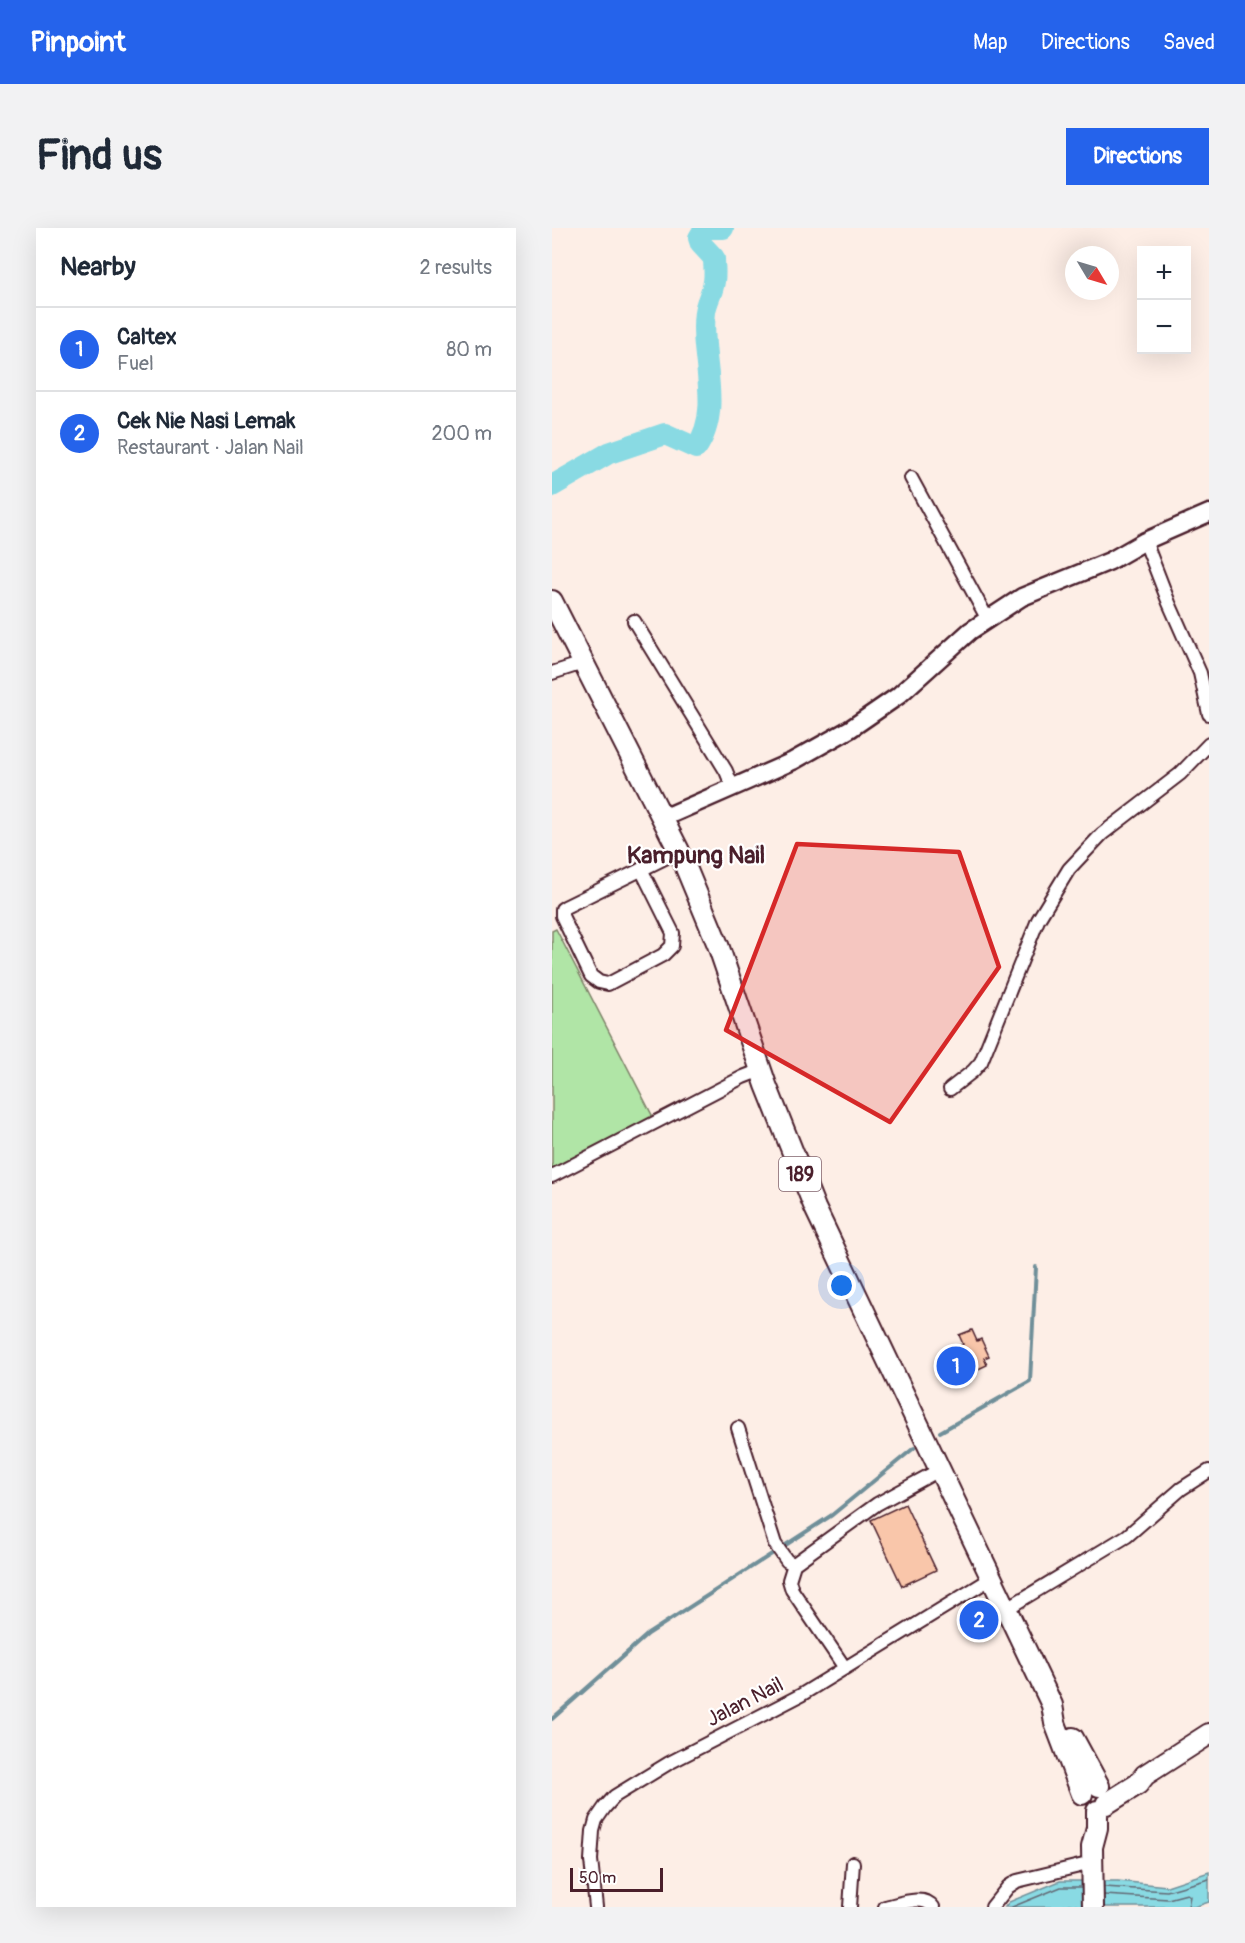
<!DOCTYPE html>
<html lang="en">
<head>
<meta charset="utf-8">
<style>
	:root { --surface:#fff; --page:#f2f2f3; --text:#1f2937; --muted:#747a83; --line:#e0e1e3; --accent:#2563eb }
	body { margin:0; font-family:Pangolin,sans-serif; background:var(--page); color:var(--text) }
	.controls { position:absolute; right:18px; top:18px; display:grid; overflow:hidden; border-radius:0px; box-shadow:0 6px 24px #0002 }
	.controls button { width:54px; height:54px; display:grid; place-items:center; padding:0; border:0; border-bottom:2px solid var(--line); background:var(--surface); color:var(--text); font:30px sans-serif }
	.compass { position:absolute; left:513px; top:18px; width:54px; height:54px; border-radius:50%; background:var(--surface); box-shadow:0 6px 24px #0002; rotate:128deg }
	.scale { position:absolute; left:18px; bottom:15px; width:93px; box-sizing:border-box; padding-left:6px; border:3px solid #4a1f2b; border-top:0; font-size:16px; line-height:21px; white-space:nowrap; color:#4a1f2b; -webkit-text-stroke:4px #fff; paint-order:stroke }
	.you { position:absolute; left:290px; top:1058px; width:21px; height:21px; margin:-15px; border:4px solid #fff; border-radius:50%; background:#1a73e8; box-shadow:0 0 0 9px #1a73e833 }
	.badge { display:grid; place-items:center; width:39px; height:39px; border-radius:50%; background:var(--accent); color:#fff; font-size:20px; font-weight:700 }
	.pin { position:absolute; translate:-50% -50%; border:3px solid #fff; box-shadow:0 2px 6px #0006 }
	.list { margin:0; padding:0; list-style:none }
	h2 { display:flex; justify-content:space-between; align-items:center; height:78px; margin:0; padding:0 24px; font-size:26px }
	h2 small { font-size:20px; font-weight:400; color:var(--muted) }
	.list li { display:grid; grid-template-columns:39px 1fr auto; gap:18px; align-items:center; box-sizing:border-box; height:84px; padding:0 24px; border-top:2px solid var(--line) }
	.list b { display:block; font-size:22px; white-space:nowrap }
	.list p { margin:0; font-size:20px; white-space:nowrap; color:var(--muted) }
	.list em { font-size:20px; font-style:normal; color:var(--muted) }
	.map { position:relative; flex:none; width:657px; height:1679px; overflow:hidden; border-radius:0px }
	header { display:flex; align-items:center; gap:36px; box-sizing:border-box; height:84px; padding:0 30px; background:var(--accent); color:#fff }
	header strong { font-size:28px }
	nav { display:flex; gap:33px; margin-inline-start:auto; font-size:21px }
	.intro { display:flex; align-items:center; justify-content:space-between; box-sizing:border-box; height:144px; padding:0 36px }
	h1 { margin:0; font-size:42px }
	.button { padding:15px 27px; border-radius:0px; background:var(--accent); color:#fff; font-size:21px; font-weight:700 }
	main { display:flex; gap:36px; padding:0 36px }
	aside { flex:1; background:var(--surface); border-radius:0px; box-shadow:0 6px 24px #0002 }
	.map>svg:first-child { display:block }
	.green { fill:#b0e5a6; stroke:#7d8268; stroke-width:1.5 }
	.water { fill:#89dae3; stroke:#708f99; stroke-width:1.5 }
	.lines { fill:none; stroke-linecap:round; stroke-linejoin:round }
	.shore { stroke:#636a75; stroke-width:1.5 }
	.stream { stroke:#708f99; stroke-width:4 }
	.river { stroke:#89dae3; stroke-width:22 }
	.building { fill:#f9c6aa; stroke:#4a1f2b; stroke-width:1.5 }
	.street-casing { stroke:#4a1f2b; stroke-width:16 }
	.secondary-casing { stroke:#4a1f2b; stroke-width:21 }
	.primary-casing { stroke:#4a1f2b; stroke-width:24 }
	.street { stroke:#fff; stroke-width:12 }
	.secondary { stroke:#fff; stroke-width:16 }
	.primary { stroke:#fff; stroke-width:20 }
	.marked { fill:#d62828; fill-opacity:0.2; stroke:#d62828; stroke-width:4.5; stroke-linejoin:round }
	.labels { text-anchor:middle; dominant-baseline:central; stroke-width:4.5; stroke-linejoin:round; paint-order:stroke }
	.shield { fill:#fff; stroke:#80626b; stroke-width:1.5 }
	.shield-label { font-size:20px; font-weight:bold; fill:#4a1f2b }
	.street-label { font-size:21px; fill:#4a1f2b; stroke:#fff }
	.quarter-label { font-size:24px; font-weight:bold; fill:#4a1f2b; stroke:#fff }
</style>
</head>
<body>
<header>
<strong>Pinpoint</strong>
<nav><a>Map</a><a>Directions</a><a>Saved</a></nav>
</header>
<div class="intro"><h1>Find us</h1><a class="button">Directions</a></div>
<main>
<aside>
<h2>Nearby<small>2 results</small></h2>
<ul class="list">
<li><span class="badge">1</span><div><b>Caltex</b><p>Fuel</p></div><em>80 m</em></li>
<li><span class="badge">2</span><div><b>Cek Nie Nasi Lemak</b><p>Restaurant · Jalan Nail</p></div><em>200 m</em></li>
</ul>
</aside>
<div class="map">
<svg width="657" height="1679" viewBox="0 0 657 1679">
	<rect width="100%" height="100%" fill="#fdeee6"/>
	<filter id="ink" filterUnits="userSpaceOnUse"><feTurbulence type="fractalNoise" baseFrequency=".0167" numOctaves="2"/><feDisplacementMap in="SourceGraphic" scale="12" xChannelSelector="R" yChannelSelector="G"/><feConvolveMatrix kernelMatrix="1 2 1 2 8 2 1 2 1" color-interpolation-filters="sRGB"/></filter>
	<g filter="url(#ink)">
		<!-- green -->
		<path class="green" d="M4,701L101,889L0,941V703Z"/>
		<!-- water -->
		<path class="water" d="M657,1644V1674L642,1679H532L517,1676L508,1679H453L457,1674L508,1653H566L615,1658Z"/>
		<g class="lines">
			<!-- shore -->
			<path class="shore" d="M552,1659L615,1663L657,1651
				M552,1667L616,1671L635,1666L638,1668L636,1679
				M460,1679L509,1659H529"/>
			<!-- stream -->
			<path class="stream" d="M388,1204L478,1153L484,1039
				M0,1491L96,1406L280,1287L362,1220"/>
			<!-- river -->
			<path class="river" d="M0,258L57,225L113,206L144,220C172,181 147,128 153,84C154,75 159,67 161,58C164,49 162,39 162,30L149,16L147,10L153,0H171"/>
		</g>
		<!-- building -->
		<path class="building" d="M420,1102L425,1113L429,1111L437,1128L432,1130L435,1137L403,1152L391,1125L411,1116L407,1107Z
			M353,1276L384,1342L350,1358L319,1292Z
			M435,1378L442,1394L419,1405L412,1390Z"/>
		<g class="lines">
			<!-- street casing -->
			<g class="street-casing">
				<path id="street" d="M359,250L435,390
					M593,313L617,375L648,445L657,486
					M82,393L174,543L181,560
					M0,445L31,435
					M89,641L121,705L120,718L111,727L56,756L47,754L39,748L10,688V681L13,679L127,623
					M398,861L421,843L429,834L486,692L517,641L550,606L628,546L657,516
					M0,948L191,849L209,842
					M186,1200L223,1316L235,1333L242,1336L325,1276L389,1241
					M242,1336L237,1352L240,1362L293,1440
					M454,1381L575,1308L629,1261L657,1243
					M44,1679L39,1632L41,1603L44,1592L53,1579L63,1568L117,1535L249,1467L440,1350
					M298,1679L301,1635
					M333,1679C347,1676 372,1666 381,1679
					M440,1679L456,1659L465,1653L540,1635"/>
			</g>
			<!-- secondary casing -->
			<g class="secondary-casing">
				<path id="secondary" d="M111,590L241,533L298,501L346,468L418,403L470,369L558,333L593,313L657,285"/>
			</g>
			<!-- primary casing -->
			<g class="primary-casing">
				<path id="primary" d="M0,373L127,623L166,717L214,857L263,980L500,1477L503,1495L530,1566
					M521,1510L547,1558
					M554,1576L586,1556L593,1547L657,1506
					M541,1679L540,1619L545,1600V1583"/>
			</g>
			<!-- street -->
			<use href="#street" class="street"/>
			<!-- secondary -->
			<use href="#secondary" class="secondary"/>
			<!-- primary -->
			<use href="#primary" class="primary"/>
		</g>
	</g>
	<!-- marked area -->
	<path class="marked" d="M245,616L407,624L447,739L338,894L174,802Z"/>
	<g class="labels">
		<!-- shield labels -->
		<rect class="shield" x="227" y="929" width="42" height="34" rx="4.5"/>
		<g class="shield-label">
			<text x="248" y="946">189</text>
		</g>
		<!-- street labels -->
		<g class="street-label">
			<text transform="translate(193 1474) rotate(-27)">Jalan Nail</text>
		</g>
		<!-- quarter labels -->
		<g class="quarter-label">
			<text x="144" y="627">Kampung Nail</text>
		</g>
	</g>
</svg>
<div class="controls">
<button>+</button>
<button>−</button>
</div>
<svg class="compass" viewBox="-18 -18 36 36"><path d="M0-13l5 13h-10z" fill="#e53935"/><path d="M0 13l5-13h-10z" fill="#747a83"/></svg>
<div class="scale">50 m</div>
<div class="you"></div>
<div class="pin badge" style="left:404px;top:1138px">1</div>
<div class="pin badge" style="left:427px;top:1392px">2</div>
</div>
</main>
</body>
</html>
